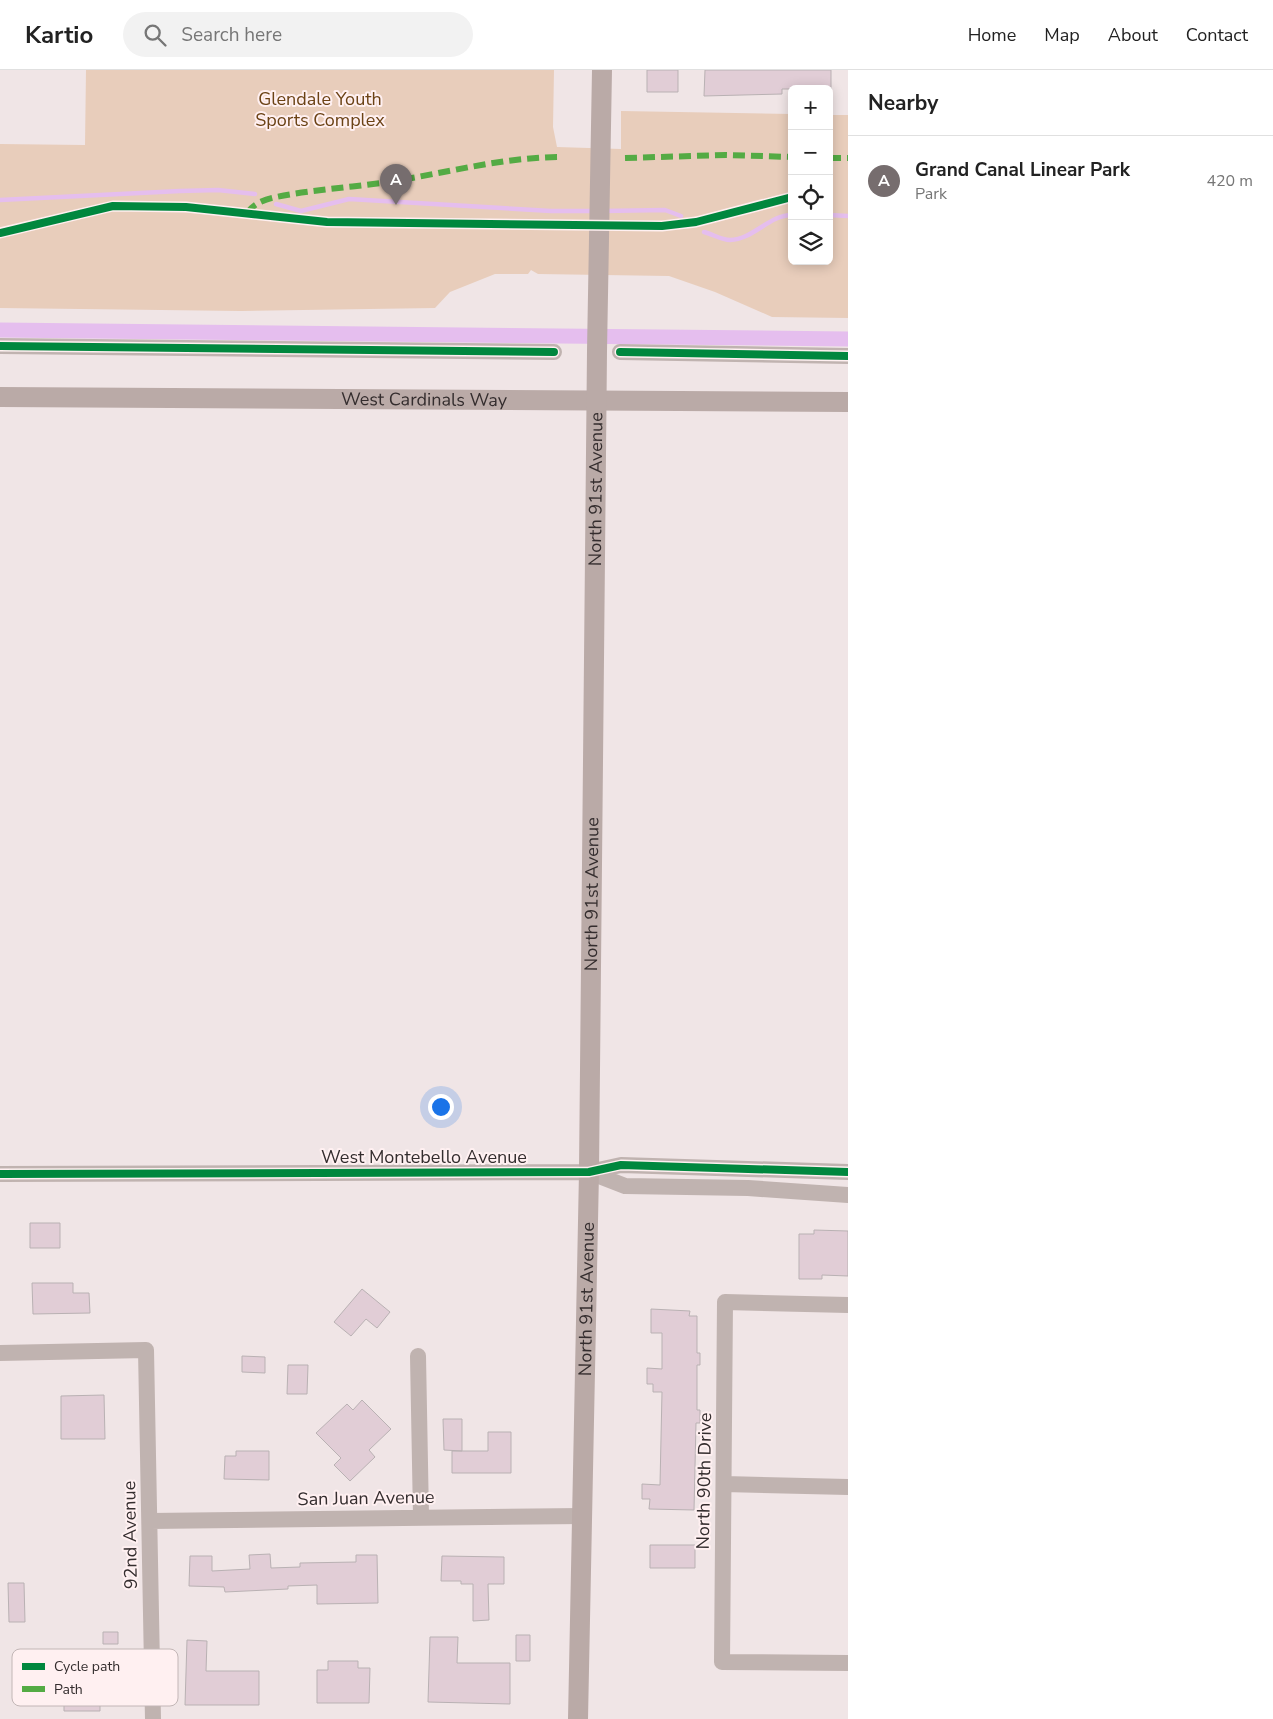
<!DOCTYPE html>
<html lang="en">
<head>
<meta charset="utf-8">
<style>
	:root { --surface:#fff; --page:#f2f2f2; --text:#222; --muted:#767676; --line:#e0e0e0; --accent:#766d6e }
	body { margin:0; font-family:"Nunito Sans",sans-serif; background:var(--page); color:var(--text) }
	.controls { position:absolute; right:15px; top:15px; display:grid; overflow:hidden; border-radius:8px; box-shadow:0 2px 12px #0003 }
	.controls button { width:45px; height:45px; display:grid; place-items:center; padding:0; border:0; border-bottom:1px solid var(--line); background:var(--surface); color:var(--text); font:25px sans-serif }
	.you { position:absolute; left:440px; top:1036px; width:18px; height:18px; margin:-12px; border:4px solid #fff; border-radius:50%; background:#1a73e8; box-shadow:0 0 0 8px #1a73e833 }
	.badge { display:grid; place-items:center; width:32px; height:32px; border-radius:50%; background:var(--accent); color:#fff; font-size:16px; font-weight:700 }
	.pin { position:absolute; translate:-50% -41px; filter:drop-shadow(0 1px 2px #0008) }
	.pin::after { content:''; position:absolute; top:26px; width:18px; height:15px; background:inherit; clip-path:polygon(0 0,100% 0,50% 100%) }
	.list { margin:0; padding:0; list-style:none }
	h2 { display:flex; justify-content:space-between; align-items:center; height:65px; margin:0; padding:0 20px; font-size:21px }
	h2 small { font-size:16px; font-weight:400; color:var(--muted) }
	.list li { display:grid; grid-template-columns:32px 1fr auto; gap:15px; align-items:center; box-sizing:border-box; height:90px; padding:0 20px; border-top:1px solid var(--line) }
	.list b { display:block; font-size:19px; white-space:nowrap }
	.list p { margin:0; font-size:16px; white-space:nowrap; color:var(--muted) }
	.list em { font-size:16px; font-style:normal; color:var(--muted) }
	.icon { flex:none; width:28px; height:28px; fill:none; stroke:currentColor; stroke-width:2; stroke-linecap:round; stroke-linejoin:round }
	.map { position:relative; flex:none; width:848px; height:1649px; overflow:hidden }
	header { display:flex; align-items:center; gap:30px; box-sizing:border-box; height:70px; padding:0 25px; background:var(--surface); border-bottom:1px solid var(--line) }
	header strong { font-size:24px }
	nav { display:flex; gap:28px; margin-inline-start:auto; font-size:18px }
	.search { width:350px; height:45px; background:var(--page); display:flex; align-items:center; gap:12px; box-sizing:border-box; padding:0 18px; border-radius:28px; color:var(--muted); font-size:19px }
	main { display:flex }
	aside { flex:1; background:var(--surface) }
	.map>svg:first-child { display:block }
	.green { fill:#e8cdbb }
	.lines { fill:none; stroke-linecap:round; stroke-linejoin:round }
	.stream { stroke:#e5beee; stroke-width:4.5 }
	.canal { stroke:#e5beee; stroke-width:15 }
	.building { fill:#e1cdd6; stroke:#b9b1b3 }
	.minor { stroke:#c0b3b0; stroke-width:16 }
	.major { stroke:#baaaa7; stroke-width:20 }
	.quiet { stroke:#54ab44; stroke-width:6; stroke-dasharray:12 6; stroke-linecap:butt }
	.cycleway-casing { stroke:#fff0f1; stroke-width:11 }
	.cycleway { stroke:#00873e; stroke-width:8 }
	.labels { text-anchor:middle; dominant-baseline:central; stroke-width:4; stroke-linejoin:round; paint-order:stroke }
	.park-label { font-size:18px; fill:#6b4215; stroke:#fff0f1 }
	.street-label { font-size:18px; fill:#342d2e; stroke:#fff0f1 }
	.key { fill:#fff0f1; stroke:#c2b6b6; stroke-width:1 }
	.key-label { font-size:14px; fill:#342d2e }
</style>
</head>
<body>
<header>
<strong>Kartio</strong>
<div class="search"><svg class="icon" aria-label="search" viewBox="0 0 24 24"><circle cx="10" cy="10" r="6"/><path d="M15 15l6 6"/></svg>Search here</div>
<nav><a>Home</a><a>Map</a><a>About</a><a>Contact</a></nav>
</header>
<main>
<div class="map">
<svg width="848" height="1649" viewBox="0 0 848 1649">
	<rect width="100%" height="100%" fill="#f0e5e6"/>
	<!-- green -->
	<path class="green" d="M86,0H554L553,57L557,77L621,79V41L792,44V191H829V45H848V248L772,247L715,222L669,206L538,204L531,200L528,204H495L450,222L435,238L241,241L0,238V74L85,75Z"/>
	<g class="lines">
		<!-- stream -->
		<path class="stream" d="M0,130L180,121L218,120L255,124
			M276,134L301,141L349,129L551,141H593
			M603,141L665,140L681,146
			M829,145L848,146
			M704,162C712,164 722,170 730,170C754,169 769,145 792,145"/>
		<!-- canal -->
		<path class="canal" d="M0,260L848,269"/>
	</g>
	<!-- building -->
	<path class="building" d="M647,0H678V22H647Z
		M705,0H831V19H782V24L704,26Z
		M30,1153H60V1178H30Z
		M814,1160L848,1161V1206L822,1205V1209H799V1164H814Z
		M32,1213H73V1223H89L90,1243L33,1244Z
		M362,1219L390,1242L377,1258L366,1249L351,1266L334,1252Z
		M651,1239L690,1241L689,1246H697V1283H700V1295H697V1340H700V1353H696L694,1440L649,1439L650,1429H642V1414L660,1415L662,1322H653V1314H647V1298L662,1299V1263H651Z
		M242,1286L265,1287V1303L242,1302Z
		M288,1295H308L307,1324H287Z
		M104,1325L105,1369H61V1326Z
		M362,1330L391,1359L369,1380L375,1387L350,1411L334,1395L341,1388L316,1363L347,1334L353,1340Z
		M443,1349H462V1381L444,1380Z
		M488,1362H511V1403H452V1381H488Z
		M236,1381H269V1410L224,1409L225,1386H236Z
		M650,1475H695V1498H650Z
		M270,1484L271,1498L300,1497V1493L356,1492V1485H377L378,1533L317,1534V1515L288,1516V1519L225,1522L224,1517L189,1516L190,1486H212V1501L250,1499L249,1485Z
		M442,1486L504,1487V1514H488L489,1550L473,1551V1514H461V1511H441Z
		M8,1513H24L25,1552H9Z
		M103,1562H118V1574H103Z
		M516,1565H530V1591H516Z
		M430,1567H458L457,1593H510V1634L428,1632Z
		M187,1570L207,1571L206,1601H259V1635H185Z
		M98,1582H112V1607H100V1641H64V1597H99Z
		M328,1591H358V1598H370L369,1633H317V1600H328Z"/>
	<g class="lines">
		<!-- minor -->
		<path class="minor" d="M0,276L554,282
			M620,282L848,286
			M589,1102L625,1116L748,1118L848,1125
			M0,1104L589,1102L621,1095L848,1102
			M848,1235L725,1232L722,1592L848,1593
			M0,1283L146,1280L153,1649
			M418,1286L421,1447
			M724,1414L848,1417
			M150,1451L582,1446"/>
		<!-- major -->
		<g class="major">
			<path id="s1" d="M0,327L848,332"/>
			<path id="s2" d="M578,1649L589,1102L597,281L602,0"/>
		</g>
		<!-- quiet -->
		<path class="quiet" d="M625,88L726,85L792,87
			M829,88H848
			M247,143C253,134 265,129 276,127C316,119 359,117 400,110C454,101 507,87 562,87"/>
		<!-- cycleway casing -->
		<g class="cycleway-casing">
			<path id="cycleway" d="M0,163L113,136L186,137L327,152L662,156L696,152L792,127
				M0,276L554,282
				M620,282L848,286
				M0,1104L589,1102L621,1095L848,1102"/>
		</g>
		<!-- cycleway -->
		<use href="#cycleway" class="cycleway"/>
	</g>
	<g class="labels">
		<!-- park labels -->
		<g class="park-label">
			<text x="320" y="29">Glendale Youth<tspan x="320" dy="21">Sports Complex</tspan></text>
		</g>
		<!-- street labels -->
		<g class="street-label">
			<text stroke="none"><textPath href="#s1" startOffset="424">West Cardinals Way</textPath></text>
			<text stroke="none"><textPath href="#s2" startOffset="1230">North 91st Avenue</textPath></text>
			<text stroke="none"><textPath href="#s2" startOffset="825">North 91st Avenue</textPath></text>
			<text x="424" y="1087">West Montebello Avenue</text>
			<text stroke="none"><textPath href="#s2" startOffset="420">North 91st Avenue</textPath></text>
			<text transform="translate(704 1411) rotate(-89)">North 90th Drive</text>
			<text transform="translate(366 1428) rotate(-1)">San Juan Avenue</text>
			<text transform="translate(130 1465) rotate(-91)">92nd Avenue</text>
		</g>
	</g>
	<!-- legend -->
	<rect x="12" y="1579" width="166" height="57" rx="8" class="key"/>
	<rect x="22" y="1593" width="23" height="7" fill="#00873e"/>
	<rect x="22" y="1616" width="23" height="6" fill="#54ab44"/>
	<g class="key-label">
		<text x="54" y="1601">Cycle path</text>
		<text x="54" y="1624">Path</text>
	</g>
</svg>
<div class="controls">
<button>+</button>
<button>−</button>
<button><svg class="icon" aria-label="locate" viewBox="0 0 24 24"><circle cx="12" cy="12" r="6"/><path d="M12 2v4M12 18v4M2 12h4M18 12h4"/></svg></button>
<button><svg class="icon" aria-label="layers" viewBox="0 0 24 24"><path d="M12 4l9 5-9 5-9-5zM3 14l9 5 9-5"/></svg></button>
</div>
<div class="you"></div>
<div class="pin badge" style="left:396px;top:135px">A</div>
</div>
<aside>
<h2>Nearby<small></small></h2>
<ul class="list">
<li><span class="badge">A</span><div><b>Grand Canal Linear Park</b><p>Park</p></div><em>420 m</em></li>
</ul>
</aside>
</main>
</body>
</html>
